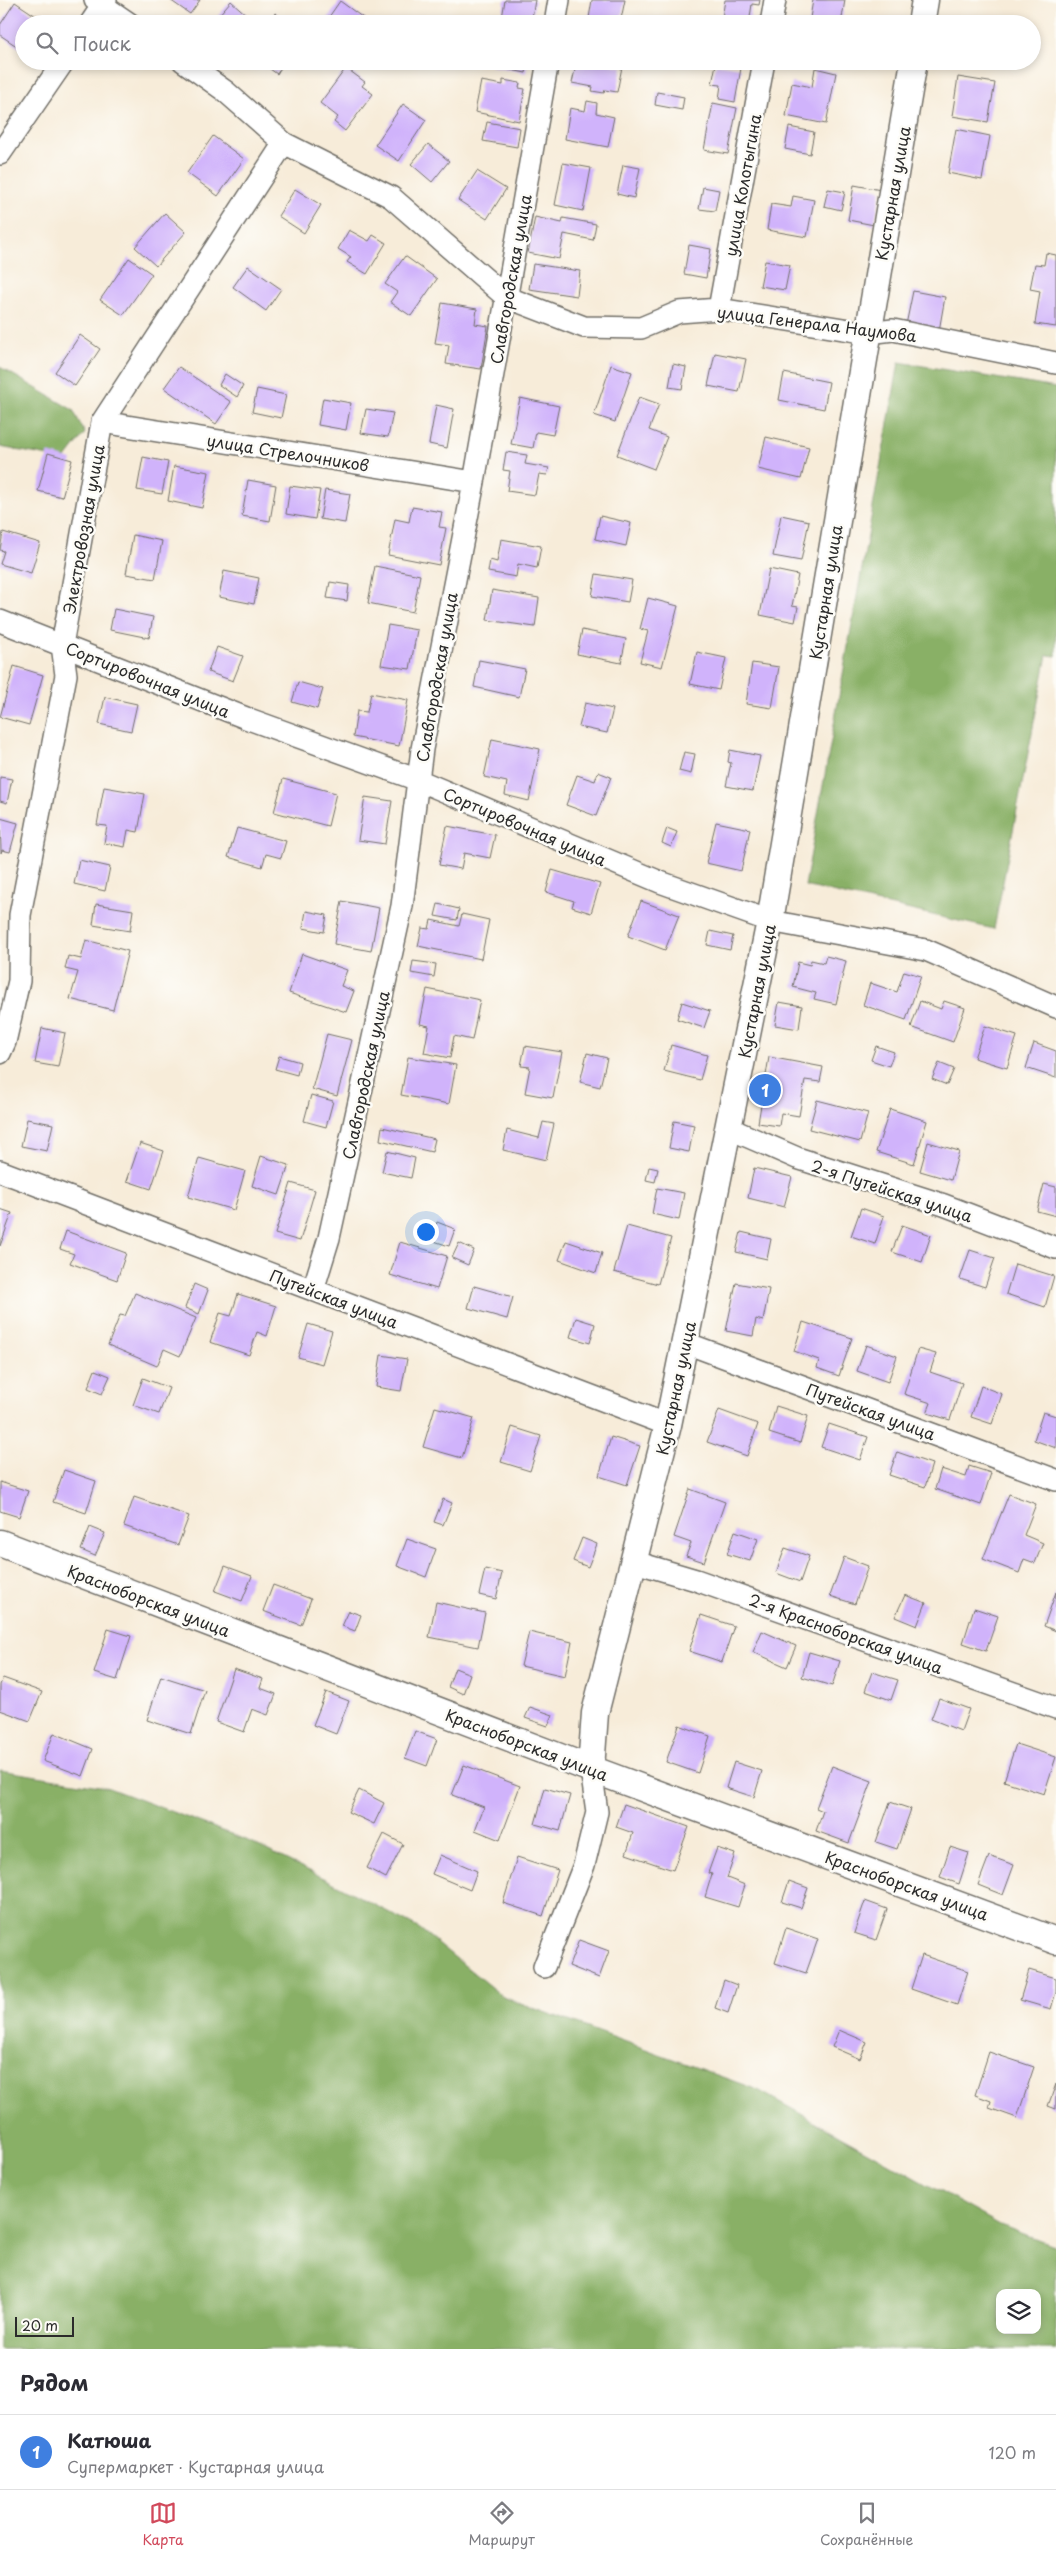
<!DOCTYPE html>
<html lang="ru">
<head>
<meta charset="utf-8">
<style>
	:root { --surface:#fff; --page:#f7f7f7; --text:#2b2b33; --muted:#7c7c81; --line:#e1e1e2; --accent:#d1495b }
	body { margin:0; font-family:"Playpen Sans",sans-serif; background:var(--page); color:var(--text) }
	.controls { position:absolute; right:15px; bottom:15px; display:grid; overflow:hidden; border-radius:10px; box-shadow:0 2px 8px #0003 }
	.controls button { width:45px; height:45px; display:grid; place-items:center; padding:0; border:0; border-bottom:1px solid var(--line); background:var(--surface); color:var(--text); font:25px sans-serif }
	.scale { position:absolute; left:15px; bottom:12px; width:59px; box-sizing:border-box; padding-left:5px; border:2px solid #2b2b2b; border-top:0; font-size:14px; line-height:18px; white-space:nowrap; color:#2b2b2b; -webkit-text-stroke:4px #fdfcf7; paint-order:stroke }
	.you { position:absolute; left:425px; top:1231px; width:18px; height:18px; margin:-12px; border:4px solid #fff; border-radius:50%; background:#1a73e8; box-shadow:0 0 0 8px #1a73e833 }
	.badge { display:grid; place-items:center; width:32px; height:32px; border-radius:50%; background:var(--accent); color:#fff; font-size:16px; font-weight:700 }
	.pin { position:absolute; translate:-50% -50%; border:2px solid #fff; box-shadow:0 1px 5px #0006 }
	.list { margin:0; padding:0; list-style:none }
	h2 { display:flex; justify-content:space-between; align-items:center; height:65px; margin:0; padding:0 20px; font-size:21px }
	h2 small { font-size:16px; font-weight:400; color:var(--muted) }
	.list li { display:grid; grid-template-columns:32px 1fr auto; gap:15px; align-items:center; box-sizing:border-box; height:75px; padding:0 20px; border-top:1px solid var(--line) }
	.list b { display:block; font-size:19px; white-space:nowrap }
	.list p { margin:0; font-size:16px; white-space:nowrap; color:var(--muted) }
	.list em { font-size:16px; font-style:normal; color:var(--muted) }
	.icon { flex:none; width:28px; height:28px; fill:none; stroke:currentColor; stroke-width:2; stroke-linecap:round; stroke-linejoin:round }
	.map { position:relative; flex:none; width:1056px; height:2349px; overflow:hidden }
	.search { position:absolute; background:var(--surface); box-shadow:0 2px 8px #0003; left:15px; right:15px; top:15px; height:55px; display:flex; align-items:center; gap:12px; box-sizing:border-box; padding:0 18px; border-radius:28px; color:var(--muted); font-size:19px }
	.sheet { height:140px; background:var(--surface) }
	nav { display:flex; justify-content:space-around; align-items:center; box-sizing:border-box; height:70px; border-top:1px solid var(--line); background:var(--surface); font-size:14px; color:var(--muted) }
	nav a { display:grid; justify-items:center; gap:2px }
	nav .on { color:var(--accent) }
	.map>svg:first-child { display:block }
	.forest { fill:#89b066; stroke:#5a6e48; fill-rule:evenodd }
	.building { fill:#d0b3fb }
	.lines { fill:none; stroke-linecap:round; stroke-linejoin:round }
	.minor-casing { stroke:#726f68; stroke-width:24 }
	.tertiary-casing { stroke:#726f68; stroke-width:29 }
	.minor { stroke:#fff; stroke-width:21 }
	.tertiary { stroke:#fff; stroke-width:26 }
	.labels { text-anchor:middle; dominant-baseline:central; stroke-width:5; stroke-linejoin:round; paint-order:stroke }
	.street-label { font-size:16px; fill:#2b2b2b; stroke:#fdfcf7 }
</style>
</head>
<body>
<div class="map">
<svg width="1056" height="2349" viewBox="0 0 1056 2349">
	<rect width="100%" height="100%" fill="#fdfcf7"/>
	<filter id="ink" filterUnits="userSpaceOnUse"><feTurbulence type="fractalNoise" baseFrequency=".02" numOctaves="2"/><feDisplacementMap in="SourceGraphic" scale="10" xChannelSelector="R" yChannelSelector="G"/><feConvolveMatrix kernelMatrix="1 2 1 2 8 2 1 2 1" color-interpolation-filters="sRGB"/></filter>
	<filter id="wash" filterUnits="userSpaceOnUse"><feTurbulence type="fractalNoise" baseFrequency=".0096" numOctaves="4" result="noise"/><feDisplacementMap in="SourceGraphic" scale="20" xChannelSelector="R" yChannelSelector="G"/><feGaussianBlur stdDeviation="1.12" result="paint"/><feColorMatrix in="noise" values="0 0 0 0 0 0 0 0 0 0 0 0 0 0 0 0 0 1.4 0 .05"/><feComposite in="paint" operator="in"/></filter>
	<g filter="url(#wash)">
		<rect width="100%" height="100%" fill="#f7ecd9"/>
		<!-- forest -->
		<path class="forest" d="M899,362L1056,388V656L1047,655L994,929L805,886Z
			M0,367L73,410L85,433L65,459L0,447Z
			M0,1770L106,1787L244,1839L328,1880L420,1929L503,1997L758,2090L1000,2225L1056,2246V2349H0ZM1000,2293H1037V2330H1000Z"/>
		<g id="blocks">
			<!-- building -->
			<path class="building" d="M170,0H200L190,14Z
				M505,0H535L531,24H501Z
				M592,0H625L620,24H588Z
				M725,0H760L759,5L752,4L749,24H721Z
				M813,0H845L841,24H809Z
				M231,1L248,16L242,24H211Z
				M340,1L366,20L364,24H324Z
				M15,2L48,24H24V51L0,35V25Z
				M275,13L291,24H268Z
				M957,17L989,23L988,24H956Z
				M259,61H285L277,74Z
				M492,61H528L526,73L491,66Z
				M577,61H595L622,67L617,92L605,90L604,93L592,91L593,87L572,83Z
				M716,64L741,68L735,102L719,99L721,85L712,84Z
				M346,68L365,82L362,86L373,94L345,131L334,122L338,117L320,103Z
				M815,68L836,73L826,124L786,116L792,83L812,87Z
				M958,77L995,83L988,122L952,116Z
				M503,80L520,83L519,88L525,89L519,121L475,112L481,81L503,85Z
				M657,92L684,97L682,110L655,105Z
				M587,101L597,103L596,113L614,117L608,147L565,139L570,108L585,111Z
				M713,103L737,108L728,154L704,150Z
				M403,104L426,120L399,161L375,145Z
				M487,122L520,128L517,147L483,141Z
				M789,127L814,132L810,154L785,149Z
				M956,129L990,136L982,180L948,173Z
				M213,136L244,159L218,196L187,173Z
				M428,144L449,161L432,182L411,164Z
				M563,163L591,168L583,211L555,205Z
				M623,165L640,168L634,198L617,194Z
				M477,171L506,189L487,219L458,200Z
				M854,185L881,190L874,225L848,220Z
				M703,187L719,190L715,211L699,209Z
				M295,189L321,205L304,233L278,216Z
				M828,189L845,192L841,210L824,206Z
				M793,196L814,200L807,237L767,230L771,204L791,207Z
				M165,213L186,232L156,266L135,247Z
				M535,217L562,223L563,218L596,224L593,240L564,234L559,259L528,253Z
				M349,230L369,241L373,235L386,243L367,274L347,262L351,257L338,249Z
				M689,245L711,249L706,278L684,274Z
				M1046,253L1056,255V327L1035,324L1040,291L1030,289L1035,264L1044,265Z
				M405,256L437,279L411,316L390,302L397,292L385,284Z
				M129,258L152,274L123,315L100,300Z
				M765,261L790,265L785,290L760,286Z
				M533,264L580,271L577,296L529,289Z
				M248,266L281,289L266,311L233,287Z
				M913,291L945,297L939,331L906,325Z
				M442,303L477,309L475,324L488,326L481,369L446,364L449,345L435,343Z
				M80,335L100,349L75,386L55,372Z
				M715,353L746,359L739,392L708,386Z
				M673,364L686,367L682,389L669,387Z
				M611,365L632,372L615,422L594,415Z
				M179,367L231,402L216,424L164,388Z
				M784,373L829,382L824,409L779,400Z
				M225,374L243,386L237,397L219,385Z
				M257,389L286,395L281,418L252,412Z
				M639,397L659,404L649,430L667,437L654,469L617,455Z
				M323,398L351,403L346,430L318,425Z
				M520,398L559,406L553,435L536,432L533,448L511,444Z
				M436,405L454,409L447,448L429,444Z
				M366,409L393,413L388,437L361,433Z
				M766,437L809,447L801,479L758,469Z
				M506,452L527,455L525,464L549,468L547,475L539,474L535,495L507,491L510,471L503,470Z
				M48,453L72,460L62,497L38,491Z
				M143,457L168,462L162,494L137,490Z
				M174,466L209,472L202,508L168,501Z
				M248,480L276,485L270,521L242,516Z
				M290,486L320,490L315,519L286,514Z
				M325,490L350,494L345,523L320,519Z
				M412,507L442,512L439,527L446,528L439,565L388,555L395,519L409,522Z
				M781,515L809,521L801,561L773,556Z
				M600,516L631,523L626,546L595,539Z
				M3,532L40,543L31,573L0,564L4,551L0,550Z
				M133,535L162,541L155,579L126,574Z
				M501,539L541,546L537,568L518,564L516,577L488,572L490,560L497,562Z
				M375,566L420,575L413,612L368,603Z
				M769,569L798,575L792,606L798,607L795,622L760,615Z
				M224,571L259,578L254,604L219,597Z
				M596,574L632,580L628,602L592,596Z
				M330,582L349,585L347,601L327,598Z
				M492,590L539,598L535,627L487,620Z
				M648,598L678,606L662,667L640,662L648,631L640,629Z
				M114,609L153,617L149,638L110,630Z
				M388,625L417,630L410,669L381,665Z
				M582,630L626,639L621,663L577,654Z
				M217,647L243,656L233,681L208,672Z
				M697,652L726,658L719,690L690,684Z
				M479,660L525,669L519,697L474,687Z
				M752,663L779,667L772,708L746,704Z
				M14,666L43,675L29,725L0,717Z
				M298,682L323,689L317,709L292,702Z
				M371,693L408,700L399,746L353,737L357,711L367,712Z
				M105,697L137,704L131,731L99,724Z
				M585,703L613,709L607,733L579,727Z
				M492,739L540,749L529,801L505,795L507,782L484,777Z
				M730,750L760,756L753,791L726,786L731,763L728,762Z
				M684,752L695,754L691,774L679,771Z
				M598,772L611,777L596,816L566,805L577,775L595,781Z
				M0,777L12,779L7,803L0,801Z
				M283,779L336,793L328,826L274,812Z
				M104,787L145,794L138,832L128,830L125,847L104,843L107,826L97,825Z
				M365,797L392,801L385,844L358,840Z
				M0,818L18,823L10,852L2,850L1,853Z
				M716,822L750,829L741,871L706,863Z
				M447,826L495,835L490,858L464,853L461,869L439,865Z
				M237,828L286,841L281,858L266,854L262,867L228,857Z
				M667,828L677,832L671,847L662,843Z
				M79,860L110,867L105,891L74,884Z
				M552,870L600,884L591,913L572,907L574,901L546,892Z
				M342,901L379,908L371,951L334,944Z
				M641,901L679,915L665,950L628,936Z
				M96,904L133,910L130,931L93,925Z
				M438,904L459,909L457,920L435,916Z
				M306,911L327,915L324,932L303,928Z
				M462,914L489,920L481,959L418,946L422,928L429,929L431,920L459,926Z
				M710,931L733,936L730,950L707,945Z
				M86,940L128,951L113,1010L70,999L78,972L65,969L68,956L81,959Z
				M302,954L347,970L341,986L354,991L346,1012L289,993Z
				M826,956L846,961L836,1004L814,999L816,993L793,987L798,962L810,965L811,960L824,963Z
				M413,961L436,964L434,977L411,973Z
				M904,971L921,976L906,1020L863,1005L870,983L897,992Z
				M427,989L480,1000L472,1040L454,1036L450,1058L424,1053L429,1026L420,1024Z
				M920,1001L941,1009L944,1001L965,1008L953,1042L911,1027Z
				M682,1002L710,1011L704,1028L677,1019Z
				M779,1002L802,1006L799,1029L775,1025Z
				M985,1026L1017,1036L1007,1068L974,1058Z
				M42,1028L65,1033L58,1067L35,1063Z
				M327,1034L352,1040L337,1096L312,1089Z
				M1034,1043L1056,1051V1078L1026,1068Z
				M671,1045L707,1055L700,1080L664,1071Z
				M525,1046L562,1052L553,1098L525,1093L530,1067L521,1066Z
				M876,1046L894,1052L889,1066L871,1060Z
				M587,1053L607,1058L600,1087L580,1082Z
				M279,1056L300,1062L297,1075L275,1069Z
				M408,1057L456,1065L449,1104L401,1095Z
				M769,1057L823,1067L820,1082L805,1080L799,1116L781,1113L779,1126L758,1123Z
				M939,1063L954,1069L947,1085L932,1079Z
				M311,1095L333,1101L326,1127L304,1121Z
				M817,1100L868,1113L860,1142L809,1129Z
				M890,1109L927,1121L914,1164L876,1152Z
				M27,1119L53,1124L47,1151L21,1146Z
				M674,1121L694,1125L689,1152L669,1148Z
				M543,1122L554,1124L546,1160L503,1150L507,1130L539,1138Z
				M382,1127L435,1139L432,1152L380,1140Z
				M928,1142L959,1151L951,1180L920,1171Z
				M140,1143L164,1151L151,1189L127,1181Z
				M387,1151L415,1158L411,1178L382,1172Z
				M261,1156L289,1165L279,1195L252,1186Z
				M199,1158L245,1171L234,1210L188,1197Z
				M649,1167L658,1169L655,1182L646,1180Z
				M754,1168L792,1177L784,1207L748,1198Z
				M291,1183L315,1190L300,1241L275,1234Z
				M1044,1184L1056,1187V1216L1037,1211Z
				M657,1188L684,1193L679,1220L652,1214Z
				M861,1208L884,1216L875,1244L851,1236Z
				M0,1209L12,1213L0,1246Z
				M437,1222L455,1229L449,1246L431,1240Z
				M902,1225L931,1235L922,1262L892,1252Z
				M627,1226L671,1238L658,1284L614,1272Z
				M66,1231L126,1253L117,1280L70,1263L74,1254L60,1249Z
				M741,1232L771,1239L767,1259L736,1252Z
				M566,1241L602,1253L596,1273L559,1260Z
				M400,1242L447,1256L437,1289L390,1275Z
				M459,1243L474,1250L468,1265L452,1258Z
				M970,1250L995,1258L985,1287L960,1279Z
				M1015,1264L1054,1276L1045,1307L1006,1294Z
				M736,1283L769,1289L763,1321L756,1319L753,1336L726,1331Z
				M194,1284L208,1290L199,1314L185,1308Z
				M474,1286L513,1297L507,1319L468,1308Z
				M135,1293L196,1318L180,1356L164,1349L157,1366L108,1345L120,1315L125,1316Z
				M238,1294L276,1306L267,1336L257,1332L249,1355L210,1342L220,1313L231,1316Z
				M576,1318L595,1324L590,1343L570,1337Z
				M803,1322L852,1338L839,1376L817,1368L819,1360L794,1351Z
				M308,1324L332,1331L322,1364L298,1357Z
				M866,1345L897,1356L888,1382L857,1371Z
				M918,1349L936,1354L930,1372L962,1383L950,1420L927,1413L931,1403L904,1394Z
				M381,1355L407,1359L401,1391L376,1387Z
				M95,1370L110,1376L102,1394L88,1388Z
				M143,1378L169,1388L159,1414L133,1405Z
				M981,1386L1002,1394L992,1424L971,1417Z
				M776,1406L808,1416L800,1443L769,1433Z
				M435,1407L474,1418L462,1458L423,1447Z
				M719,1410L758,1424L747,1456L707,1442Z
				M1043,1412L1056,1416V1448L1034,1440Z
				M829,1424L868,1437L860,1460L821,1447Z
				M512,1427L541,1436L530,1471L501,1462Z
				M611,1437L640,1446L627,1485L599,1476Z
				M897,1452L932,1464L925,1487L889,1475Z
				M969,1466L991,1473L981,1505L935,1489L941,1469L966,1477Z
				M64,1470L96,1481L86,1513L53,1502Z
				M0,1482L28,1491L19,1517L0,1511Z
				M690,1489L725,1502L704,1562L686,1556L691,1543L674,1537Z
				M1009,1494L1036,1504L1024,1535L1043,1543L1035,1563L1024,1559L1019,1573L983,1559Z
				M134,1497L189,1516L178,1545L124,1526Z
				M443,1499L452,1503L443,1525L434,1522Z
				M90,1527L105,1533L95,1556L81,1550Z
				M735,1531L758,1539L750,1561L727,1554Z
				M582,1538L597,1544L588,1567L573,1561Z
				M407,1539L436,1549L426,1577L397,1566Z
				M785,1548L809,1556L800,1582L776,1573Z
				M844,1557L868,1566L855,1604L830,1596Z
				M225,1566L252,1576L242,1601L215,1591Z
				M485,1569L502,1573L496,1599L479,1595Z
				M273,1585L311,1599L301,1625L263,1611Z
				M1056,1592V1631L1044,1626Z
				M905,1595L926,1603L917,1626L895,1617Z
				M436,1602L485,1613L478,1647L429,1637Z
				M974,1608L998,1616L986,1651L963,1643Z
				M349,1611L361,1615L355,1631L342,1626Z
				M701,1615L734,1626L722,1662L689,1651Z
				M108,1629L131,1636L117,1680L94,1673Z
				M762,1631L796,1646L787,1667L753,1652Z
				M529,1632L572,1642L565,1676L521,1666Z
				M809,1652L840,1661L832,1686L802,1677Z
				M455,1668L470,1674L463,1694L448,1687Z
				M234,1669L263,1679L260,1688L276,1694L268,1715L252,1709L244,1732L216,1722Z
				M872,1672L898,1680L891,1700L865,1691Z
				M161,1676L205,1690L191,1734L147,1720Z
				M3,1678L42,1692L30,1721L0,1710V1685Z
				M326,1692L349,1701L336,1734L313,1725Z
				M939,1698L969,1709L961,1731L931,1719Z
				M530,1707L553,1715L548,1726L525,1718Z
				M679,1725L710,1736L698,1773L666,1762Z
				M415,1731L437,1739L427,1766L405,1758Z
				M54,1733L93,1749L83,1776L43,1761Z
				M1016,1744L1056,1757L1044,1794L1004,1781Z
				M734,1762L762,1771L754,1797L726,1788Z
				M464,1765L520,1786L500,1840L475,1830L484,1807L452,1795Z
				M832,1766L872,1781L849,1843L816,1831L823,1811L816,1808Z
				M545,1788L570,1795L560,1831L535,1824Z
				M359,1790L384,1803L374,1824L348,1812Z
				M890,1802L911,1809L897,1849L876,1842Z
				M624,1804L689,1827L673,1870L626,1854L633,1833L616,1827Z
				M384,1834L403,1844L386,1878L367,1868Z
				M950,1847L969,1853L959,1884L940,1877Z
				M717,1848L735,1854L727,1878L745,1885L738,1907L705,1897L712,1874L708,1873Z
				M440,1855L477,1871L470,1890L432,1874Z
				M989,1856L1014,1865L1003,1895L978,1885Z
				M517,1857L558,1870L543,1916L503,1903Z
				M789,1881L808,1888L801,1908L782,1902Z
				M865,1901L887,1909L876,1940L854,1933Z
				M786,1928L818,1939L806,1973L775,1963Z
				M579,1940L609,1951L599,1978L569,1966Z
				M922,1955L968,1971L957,2005L911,1989Z
				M1029,1970L1056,1978V1992L1051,2009L1020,2000Z
				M724,1980L737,1985L728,2013L715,2008Z
				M839,2030L867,2042L860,2059L832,2047Z
				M989,2052L1034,2067L1017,2118L989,2108L991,2101L975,2095Z
				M1056,2084V2109L1048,2106Z"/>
		</g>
	</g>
	<g filter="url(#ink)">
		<use href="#blocks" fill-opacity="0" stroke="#726f68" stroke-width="1"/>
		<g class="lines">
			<!-- minor casing -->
			<g class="minor-casing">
				<path id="minor" d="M95,0L130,24
					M90,24L106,0
					M555,24L559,0
					M771,24L775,0
					M183,61L225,91L284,143L391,197L506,297L584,327L641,328L679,312L719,309L868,333L893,330L1056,363
					M0,154L64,61
					M719,309L764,61
					M102,422L474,482
					M0,621L246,718L418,780L660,882L770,921L926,950L1056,1007
					M0,1053L5,1042L19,981L20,915L66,675L62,645L102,422L284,143
					M728,1128L797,1158L944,1205L1056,1248
					M0,1171L668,1425
					M313,1290L329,1238L402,906L422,749L474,482L548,61
					M686,1343L1056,1480
					M635,1562L696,1580L1056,1708
					M544,1967L584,1865L597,1812L591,1769"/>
			</g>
			<!-- tertiary casing -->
			<g class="tertiary-casing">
				<path id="tertiary" d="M921,24L925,0
					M0,1543L591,1769L1056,1941
					M591,1769L595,1713L668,1425L770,921L914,61"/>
			</g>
			<!-- minor -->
			<use href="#minor" class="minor"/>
			<!-- tertiary -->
			<use href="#tertiary" class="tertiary"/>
		</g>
	</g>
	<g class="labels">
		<!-- street labels -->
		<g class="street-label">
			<text transform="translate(742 185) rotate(-80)">улица Колотыгина</text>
			<text transform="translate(892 193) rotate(-80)">Кустарная улица</text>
			<text transform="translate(510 279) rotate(-80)">Славгородская улица</text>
			<text transform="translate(817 323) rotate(7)">улица Генерала Наумова</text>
			<text transform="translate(288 452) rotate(9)">улица Стрелочников</text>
			<text transform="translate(83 529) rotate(-80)">Электровозная улица</text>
			<text transform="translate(825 592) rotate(-81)">Кустарная улица</text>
			<text transform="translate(436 677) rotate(-80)">Славгородская улица</text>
			<text transform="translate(148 679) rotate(22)">Сортировочная улица</text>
			<text transform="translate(525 826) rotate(23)">Сортировочная улица</text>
			<text transform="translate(756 991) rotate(-79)">Кустарная улица</text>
			<text transform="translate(365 1075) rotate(-78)">Славгородская улица</text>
			<text transform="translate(892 1190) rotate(18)">2-я Путейская улица</text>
			<text transform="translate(334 1298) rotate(21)">Путейская улица</text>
			<text transform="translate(675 1388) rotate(-78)">Кустарная улица</text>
			<text transform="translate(871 1411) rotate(20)">Путейская улица</text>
			<text transform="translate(149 1600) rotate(21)">Красноборская улица</text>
			<text transform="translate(846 1633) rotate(20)">2-я Красноборская улица</text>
			<text transform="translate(527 1744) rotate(21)">Красноборская улица</text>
			<text transform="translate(907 1885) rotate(20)">Красноборская улица</text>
		</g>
	</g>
</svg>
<div class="controls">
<button><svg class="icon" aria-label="layers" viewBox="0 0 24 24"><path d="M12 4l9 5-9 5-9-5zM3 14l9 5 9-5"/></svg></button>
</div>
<div class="scale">20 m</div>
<div class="you"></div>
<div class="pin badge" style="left:765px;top:1090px;background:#3f7fe0">1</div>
<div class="search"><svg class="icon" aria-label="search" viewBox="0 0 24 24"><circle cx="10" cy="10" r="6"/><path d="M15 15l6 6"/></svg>Поиск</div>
</div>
<section class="sheet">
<h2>Рядом<small></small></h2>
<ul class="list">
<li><span class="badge" style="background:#3f7fe0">1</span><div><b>Катюша</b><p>Супермаркет · Кустарная улица</p></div><em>120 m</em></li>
</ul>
</section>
<nav>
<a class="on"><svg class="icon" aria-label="map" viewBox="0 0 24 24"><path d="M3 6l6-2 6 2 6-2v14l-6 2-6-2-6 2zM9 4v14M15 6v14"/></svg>Карта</a>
<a><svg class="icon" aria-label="directions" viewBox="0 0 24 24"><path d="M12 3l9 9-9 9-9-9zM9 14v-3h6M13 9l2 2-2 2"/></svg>Маршрут</a>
<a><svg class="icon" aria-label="saved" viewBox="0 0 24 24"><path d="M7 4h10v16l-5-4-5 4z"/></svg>Сохранённые</a>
</nav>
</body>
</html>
